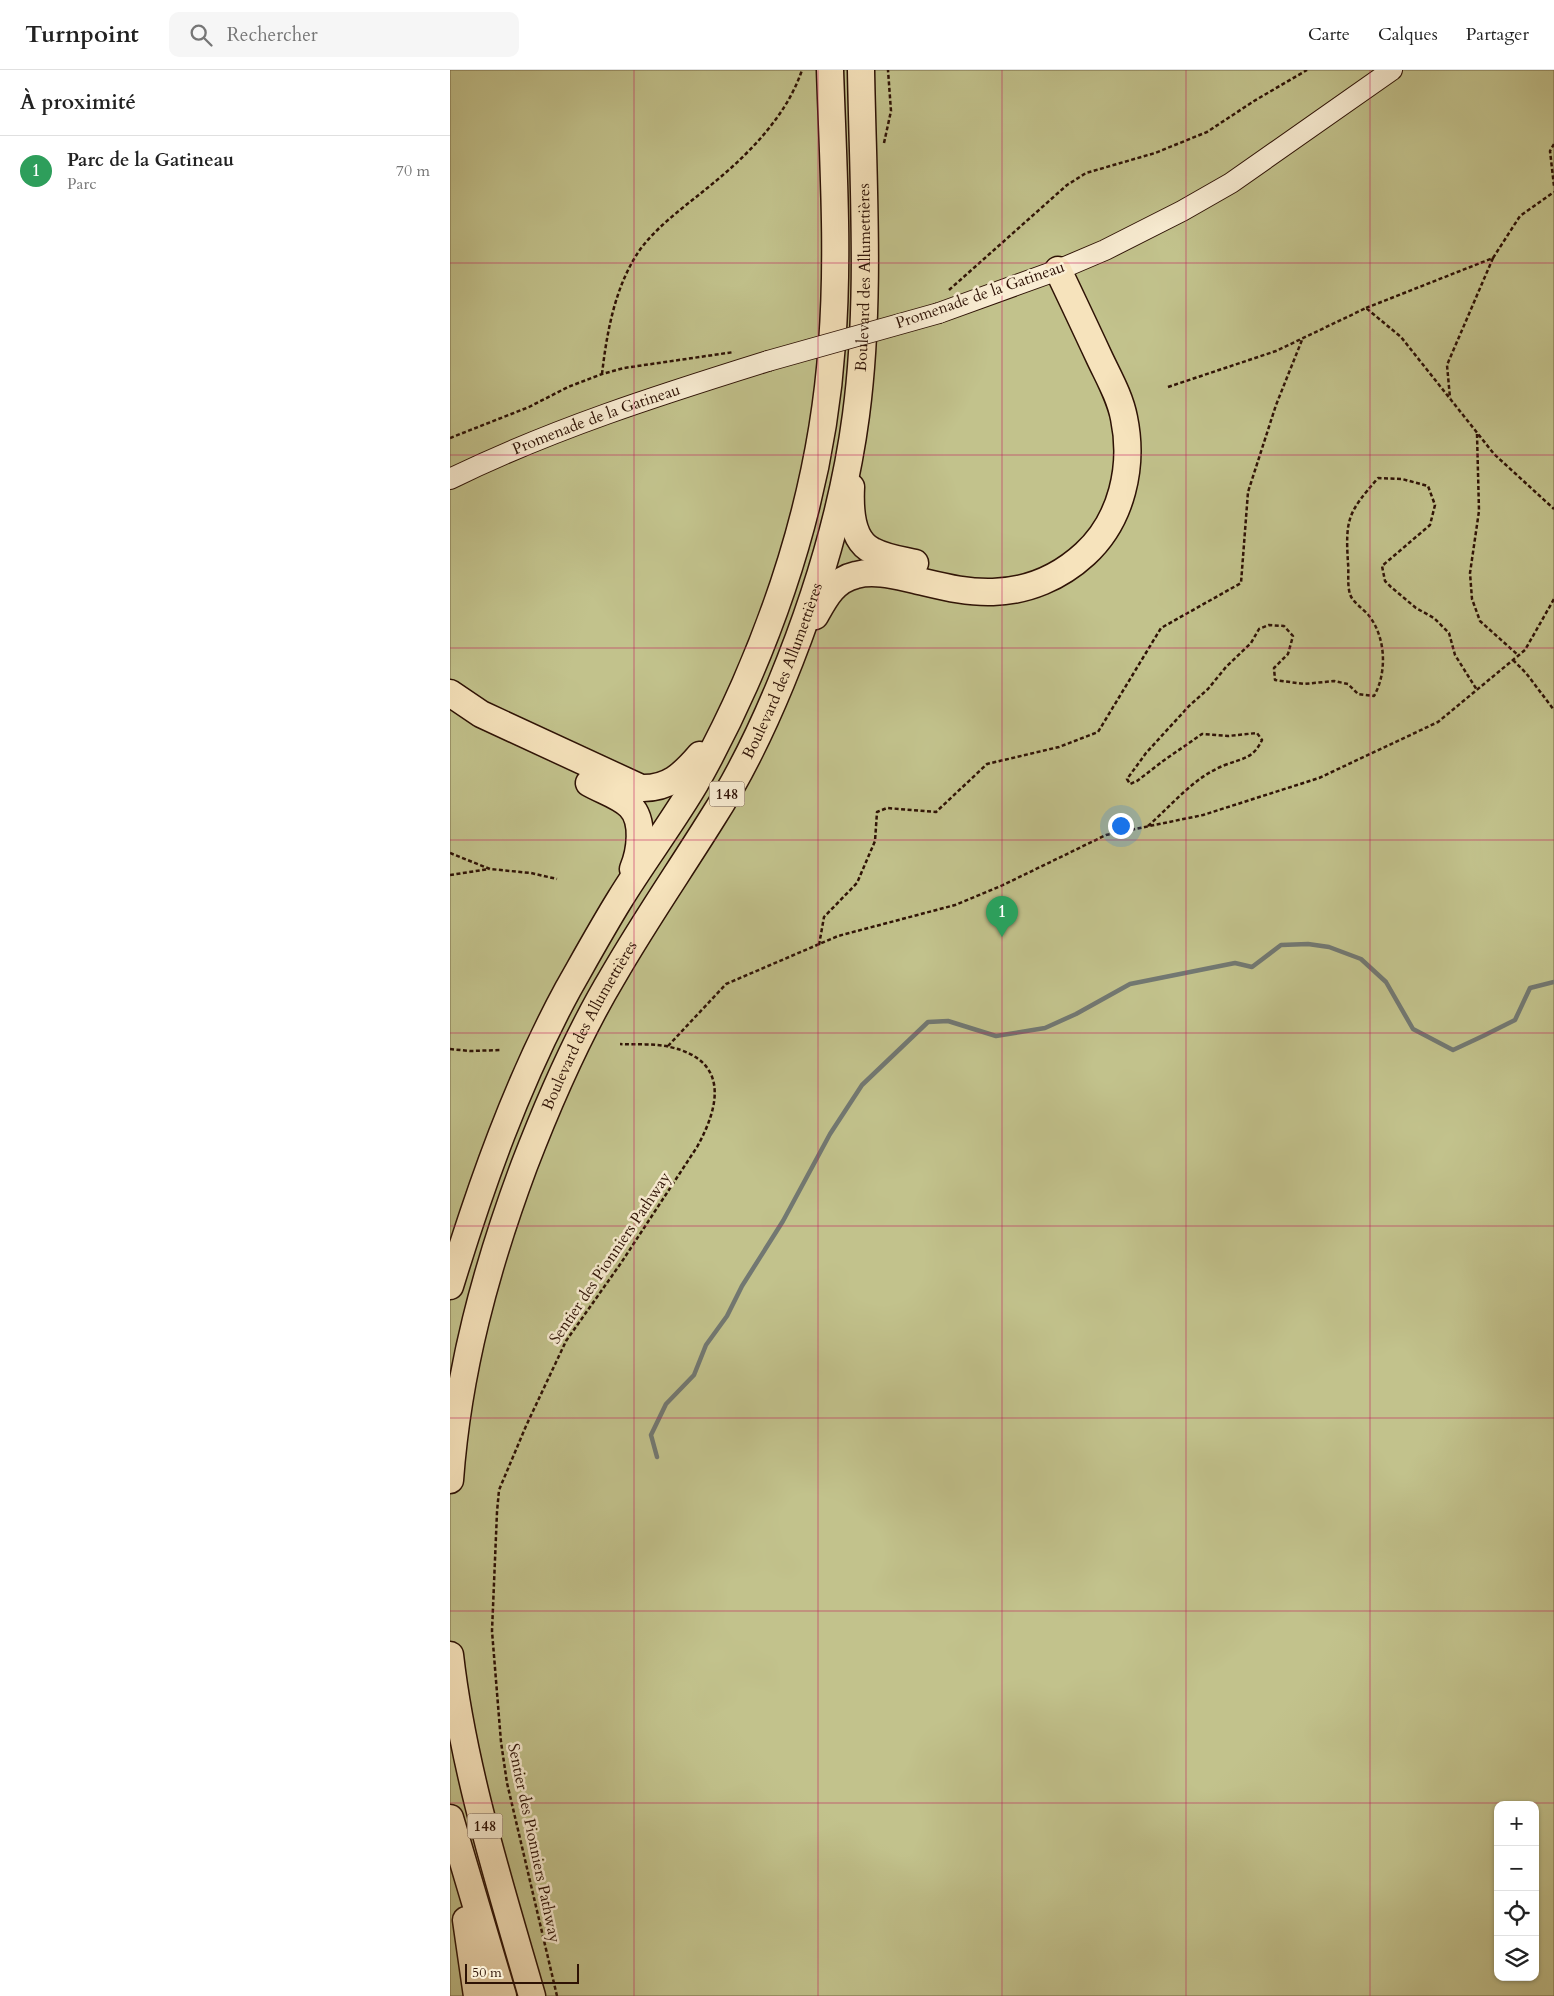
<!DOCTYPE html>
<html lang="fr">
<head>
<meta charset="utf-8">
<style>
	:root { --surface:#fff; --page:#f6f6f6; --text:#222; --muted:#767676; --line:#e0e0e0; --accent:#7c3aed }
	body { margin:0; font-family:Cardo,serif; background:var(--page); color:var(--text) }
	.controls { position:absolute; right:15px; bottom:15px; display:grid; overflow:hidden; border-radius:10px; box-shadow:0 1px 4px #0004 }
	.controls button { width:45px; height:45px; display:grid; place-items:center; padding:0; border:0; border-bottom:1px solid var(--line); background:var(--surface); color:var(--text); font:25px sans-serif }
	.scale { position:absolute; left:15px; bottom:12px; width:114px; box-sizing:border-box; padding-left:5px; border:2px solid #2e1205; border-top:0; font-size:14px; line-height:18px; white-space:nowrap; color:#2e1205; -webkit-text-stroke:4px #f9edd3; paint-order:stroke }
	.you { position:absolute; left:670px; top:755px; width:18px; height:18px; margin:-12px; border:4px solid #fff; border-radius:50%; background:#1a73e8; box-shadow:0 0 0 8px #1a73e833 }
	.badge { display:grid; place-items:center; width:32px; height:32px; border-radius:50%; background:var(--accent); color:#fff; font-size:16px; font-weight:700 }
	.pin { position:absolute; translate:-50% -41px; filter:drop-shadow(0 1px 2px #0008) }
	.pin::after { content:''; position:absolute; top:26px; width:18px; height:15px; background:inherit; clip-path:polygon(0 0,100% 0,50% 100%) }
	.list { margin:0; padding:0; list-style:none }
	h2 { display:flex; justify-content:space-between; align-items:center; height:65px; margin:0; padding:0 20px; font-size:21px }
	h2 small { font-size:16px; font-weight:400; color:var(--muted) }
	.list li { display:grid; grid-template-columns:32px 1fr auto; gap:15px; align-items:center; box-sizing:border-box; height:70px; padding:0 20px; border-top:1px solid var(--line) }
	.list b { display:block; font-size:19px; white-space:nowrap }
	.list p { margin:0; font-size:16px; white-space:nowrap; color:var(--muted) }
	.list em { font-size:16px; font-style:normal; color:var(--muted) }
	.icon { flex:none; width:28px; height:28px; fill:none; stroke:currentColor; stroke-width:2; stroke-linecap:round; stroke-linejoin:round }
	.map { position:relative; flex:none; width:1104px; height:1926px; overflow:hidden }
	header { display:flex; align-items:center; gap:30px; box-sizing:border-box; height:70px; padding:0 25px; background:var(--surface); border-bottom:1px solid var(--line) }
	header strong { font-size:24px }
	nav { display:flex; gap:28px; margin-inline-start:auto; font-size:18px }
	.search { width:350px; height:45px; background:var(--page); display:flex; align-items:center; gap:12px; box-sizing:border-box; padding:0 18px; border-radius:10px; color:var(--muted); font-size:19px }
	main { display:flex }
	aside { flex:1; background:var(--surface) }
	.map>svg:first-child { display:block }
	.park { fill:#c2c28c; stroke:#786a48; fill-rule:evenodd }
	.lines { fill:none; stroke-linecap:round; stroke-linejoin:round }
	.stream { stroke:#727872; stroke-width:4.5 }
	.secondary-casing { stroke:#2e1205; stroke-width:22 }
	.highway-casing { stroke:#2e1205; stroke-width:29 }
	.path { stroke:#2e1205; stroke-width:2.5; stroke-dasharray:4 2.5; stroke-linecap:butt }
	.secondary { stroke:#f9edd3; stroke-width:20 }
	.highway { stroke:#f6e3bc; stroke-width:26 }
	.secondary-bridge-casing { stroke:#2e1205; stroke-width:22; stroke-linecap:butt }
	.secondary-bridge { stroke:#f9edd3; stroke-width:20 }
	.grid { fill:none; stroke:#c2185b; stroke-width:1; stroke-opacity:0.55 }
	.labels { text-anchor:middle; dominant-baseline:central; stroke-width:5; stroke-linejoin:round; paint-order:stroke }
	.shield { fill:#f9edd3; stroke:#6b5443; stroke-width:1 }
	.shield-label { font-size:15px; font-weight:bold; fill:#2e1205 }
	.street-label { font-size:16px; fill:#2e1205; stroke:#f9edd3 }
</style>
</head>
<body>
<header>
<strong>Turnpoint</strong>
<div class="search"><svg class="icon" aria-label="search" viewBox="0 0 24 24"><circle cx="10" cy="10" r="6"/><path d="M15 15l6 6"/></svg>Rechercher</div>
<nav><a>Carte</a><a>Calques</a><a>Partager</a></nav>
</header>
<main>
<aside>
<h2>À proximité<small></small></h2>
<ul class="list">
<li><span class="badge" style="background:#2e9e5b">1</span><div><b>Parc de la Gatineau</b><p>Parc</p></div><em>70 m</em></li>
</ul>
</aside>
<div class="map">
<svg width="1104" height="1926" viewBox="0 0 1104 1926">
	<rect width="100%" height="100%" fill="#f6e3bc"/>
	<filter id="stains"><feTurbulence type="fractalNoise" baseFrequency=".004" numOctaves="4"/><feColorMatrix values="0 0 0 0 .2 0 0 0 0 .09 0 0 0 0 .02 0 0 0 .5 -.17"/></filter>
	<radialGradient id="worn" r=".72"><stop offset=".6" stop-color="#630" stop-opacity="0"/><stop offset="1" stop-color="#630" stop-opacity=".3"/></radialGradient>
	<!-- park -->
	<path class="park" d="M0,0H1104V1926H0ZM1048,1735H1085V1907H1048Z"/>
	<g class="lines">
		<!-- stream -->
		<path class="stream" d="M207,1387L201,1365L216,1334L244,1305L256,1275L277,1246L292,1216L333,1151L380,1064L412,1015L478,952L498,951L546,966L595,958L626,944L680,914L785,893L802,897L831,875L858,874L879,877L911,889L936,912L963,959L1003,980L1033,966L1065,950L1080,918L1104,912"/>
		<!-- secondary casing -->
		<g class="secondary-casing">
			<g id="secondary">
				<path d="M489,243L608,200L655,180L732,141L781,113L942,0"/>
				<path id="s1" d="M0,409C102,359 209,325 318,291"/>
			</g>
		</g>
		<!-- highway casing -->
		<g class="highway-casing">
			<g id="highway">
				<path d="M401,417C400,438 401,471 423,481C436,488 452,490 465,493"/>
				<path d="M365,546C375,528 384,510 406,505C425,500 446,506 465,510C491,516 516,523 543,522C578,521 610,507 635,484C672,450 684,396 674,348C670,327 659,308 650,289C636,259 622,229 608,200"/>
				<path d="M0,623L31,644L191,718C218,719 233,705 250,685"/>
				<path d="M139,713C151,720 170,726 180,736C195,751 190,782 183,799"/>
				<path d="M0,1216C31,1115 67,1013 118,919C135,889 152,858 170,829C194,790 222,753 245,714C263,682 280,648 295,614C342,507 374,391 382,274C389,183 383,91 380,0"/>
				<path id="s2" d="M0,1410C8,1301 36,1198 74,1096C99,1031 127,966 163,906C194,852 230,800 263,747C290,705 312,659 331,613C366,528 394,436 406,345C421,231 413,115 411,0"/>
				<path d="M0,1585C13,1699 50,1815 82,1926"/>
				<path d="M0,1748L53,1926"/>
				<path d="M16,1850L27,1926"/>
			</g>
		</g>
		<!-- path -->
		<path class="path" d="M434,73L441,41L438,0
			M1104,74L1100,81L1104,116
			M1043,188L1070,146L1104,122
			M499,220L617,115L636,103L705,83L757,62L804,31L857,0
			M916,238L1043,188L997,295L1000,328
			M152,304C157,261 165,217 189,181C207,156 233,138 256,119C295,88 336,48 352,0
			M718,317L826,281L916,238L951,267L1044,384L1104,439
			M1027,364L1029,441L1020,503L1022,529L1030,551L1068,585
			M0,368L79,337L118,317L152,304L174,298L284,282
			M1063,590L1076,603L1104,640
			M698,756C723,734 744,707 775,695C793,688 803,689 812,670L807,663L778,666L752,664L713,691L687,711L680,714L677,709L696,683L739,636L758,619L776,597L801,573L809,559L819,555L834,556L843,566L838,584L824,598L825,610L854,614L884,611L898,614L908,624L924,626C937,603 936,569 920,547C914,539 902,532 900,524C897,515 899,502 898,493C895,447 899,442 928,408L952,409L978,416L985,435L980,455L932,496L935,511L941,517L966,538L984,548L999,563L1005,585L1027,620
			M0,783L40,799L81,803L107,809
			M0,805L39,799
			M369,875L374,847L407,813L425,771L427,742L437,738L486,742L537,694L609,677L648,662L711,558L791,513L798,422L826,335L852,270
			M218,976L276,914L388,866L505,835L551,816L656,765L753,745L869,708L988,652L1075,580L1104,529
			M0,979L20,981L51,980
			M107,1926L57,1713L51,1672L42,1561L47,1442L49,1420L76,1356L116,1271L171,1193L247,1077C271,1034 278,990 220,977C204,973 186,975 170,974"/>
		<!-- secondary -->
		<use href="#secondary" class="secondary"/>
		<!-- highway -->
		<use href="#highway" class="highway"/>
		<!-- secondary-bridge casing -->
		<g class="secondary-bridge-casing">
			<path id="secondary-bridge" d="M318,291L489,243"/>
		</g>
		<!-- secondary-bridge -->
		<use href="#secondary-bridge" class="secondary-bridge"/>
	</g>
	<!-- grid -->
	<path class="grid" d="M184,0V1926M368,0V1926M552,0V1926M736,0V1926M920,0V1926M0,193H1104M0,385H1104M0,578H1104M0,770H1104M0,963H1104M0,1156H1104M0,1348H1104M0,1541H1104M0,1733H1104"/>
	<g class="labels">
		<!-- shield labels -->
		<g class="shield">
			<rect x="259.5" y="711.5" width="35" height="25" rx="4"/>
			<rect x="17.5" y="1743.5" width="35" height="25" rx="4"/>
		</g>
		<g class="shield-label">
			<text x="277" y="724">148</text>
			<text x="35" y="1756">148</text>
		</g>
		<!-- street labels -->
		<g class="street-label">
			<text stroke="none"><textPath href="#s2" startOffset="1289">Boulevard des Allumettières</textPath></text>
			<text transform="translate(530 225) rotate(-19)">Promenade de la Gatineau</text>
			<text stroke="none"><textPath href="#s1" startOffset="158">Promenade de la Gatineau</textPath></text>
			<text stroke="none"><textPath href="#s2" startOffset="884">Boulevard des Allumettières</textPath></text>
			<text stroke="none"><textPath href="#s2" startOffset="479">Boulevard des Allumettières</textPath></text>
			<text transform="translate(160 1188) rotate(-56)">Sentier des Pionniers Pathway</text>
			<text transform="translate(84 1773) rotate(78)">Sentier des Pionniers Pathway</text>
		</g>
	</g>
	<rect width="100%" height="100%" filter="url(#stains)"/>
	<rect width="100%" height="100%" fill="url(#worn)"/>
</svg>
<div class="controls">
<button>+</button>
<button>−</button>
<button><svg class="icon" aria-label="locate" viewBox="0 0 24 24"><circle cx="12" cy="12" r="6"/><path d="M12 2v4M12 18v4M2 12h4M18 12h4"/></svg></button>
<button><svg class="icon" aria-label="layers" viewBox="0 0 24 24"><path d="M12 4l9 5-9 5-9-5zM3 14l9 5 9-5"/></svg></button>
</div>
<div class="scale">50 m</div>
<div class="you"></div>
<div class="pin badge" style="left:552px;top:867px;background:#2e9e5b">1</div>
</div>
</main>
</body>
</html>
